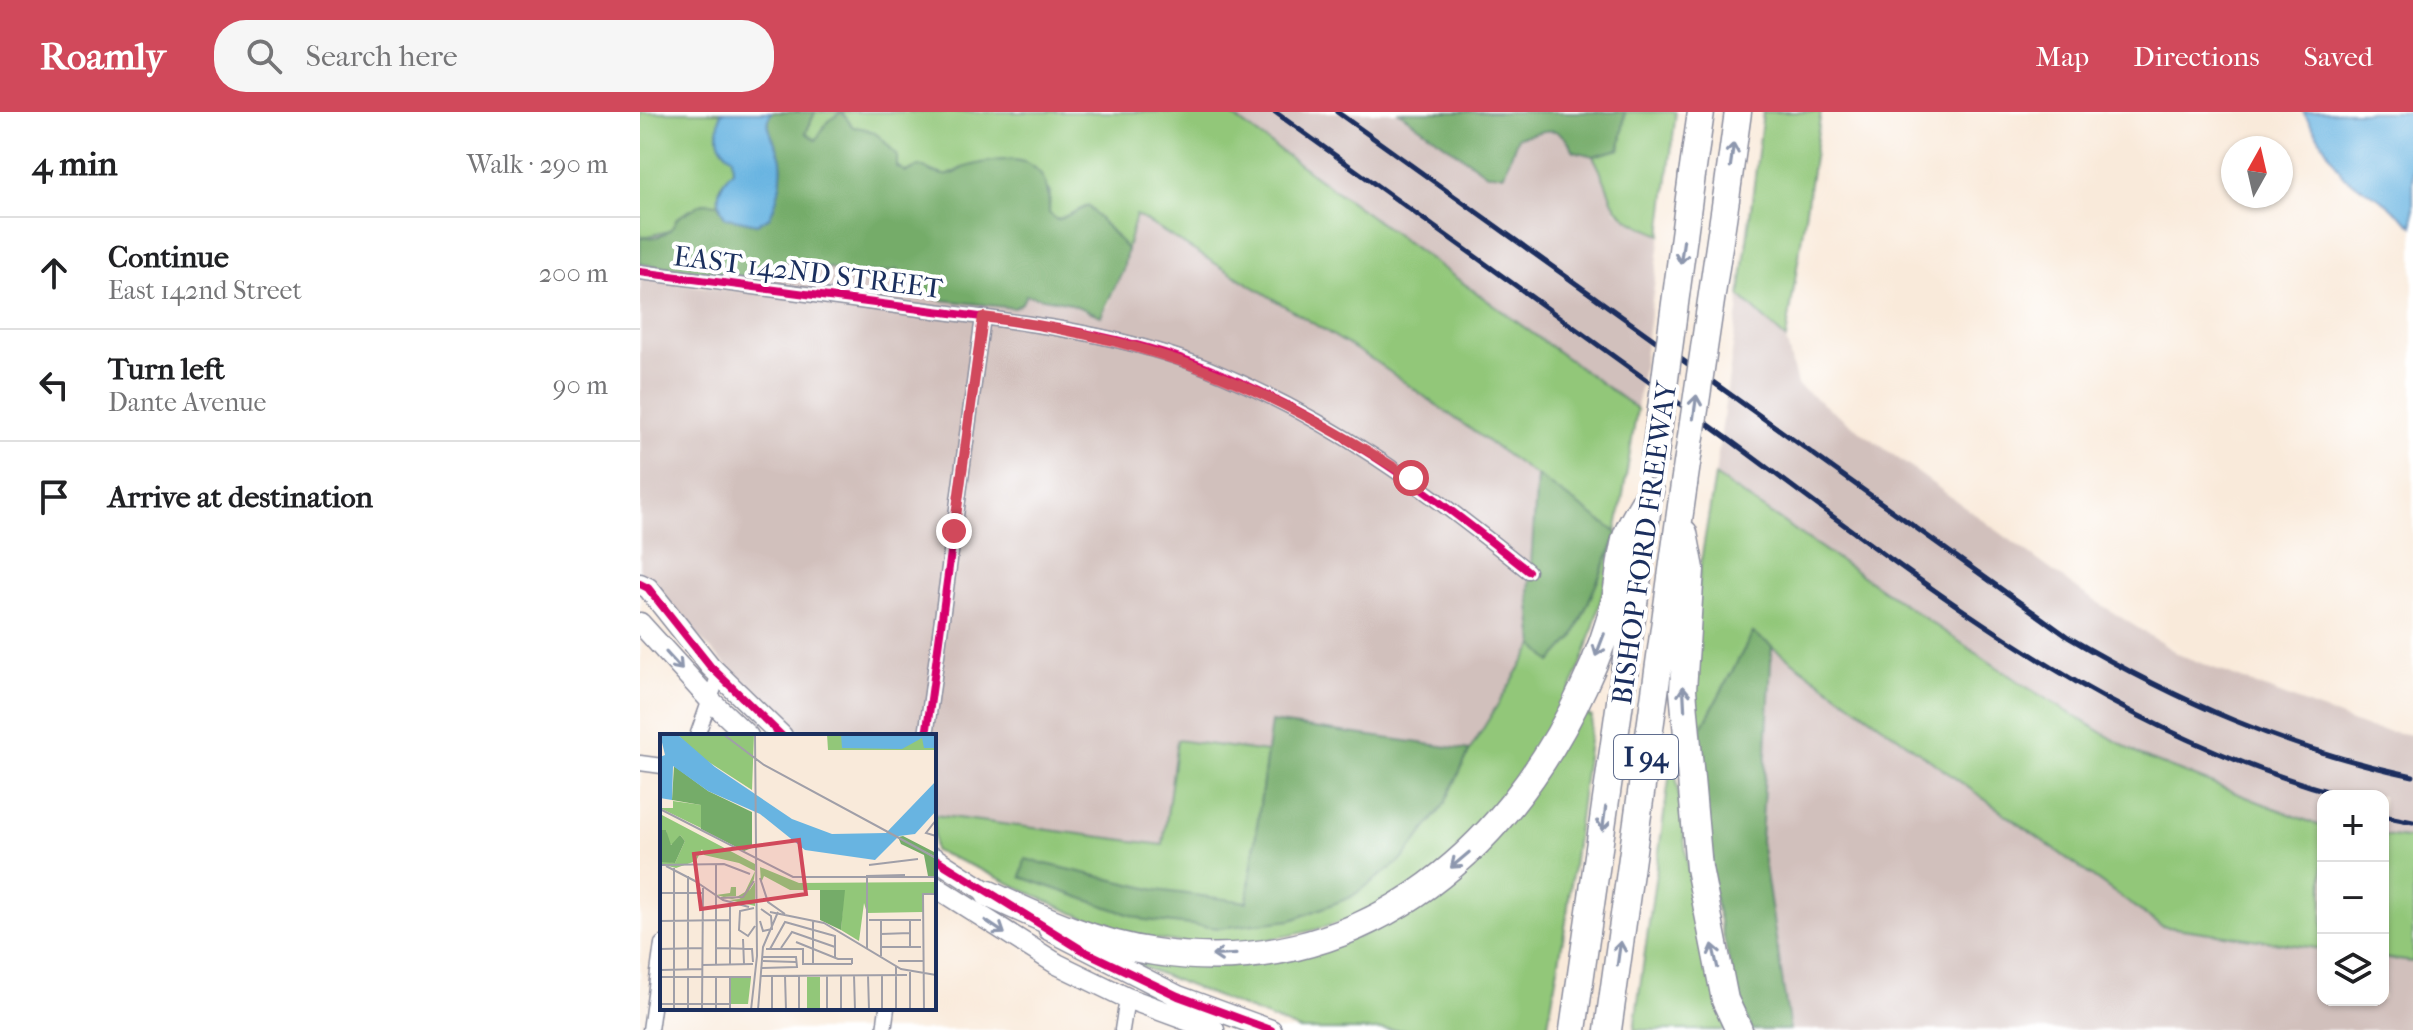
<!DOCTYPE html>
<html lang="en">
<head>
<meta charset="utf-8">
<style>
	:root { --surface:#fff; --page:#f6f6f6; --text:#202124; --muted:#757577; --line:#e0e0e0; --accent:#d1495b }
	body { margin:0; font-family:"IM FELL French Canon",serif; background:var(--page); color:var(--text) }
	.controls { position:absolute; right:24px; bottom:24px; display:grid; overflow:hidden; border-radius:16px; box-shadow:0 2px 6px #0004 }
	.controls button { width:72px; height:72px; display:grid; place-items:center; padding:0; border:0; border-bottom:2px solid var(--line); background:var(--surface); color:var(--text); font:40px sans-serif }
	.compass { position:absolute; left:1581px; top:24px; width:72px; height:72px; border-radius:50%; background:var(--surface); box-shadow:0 2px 6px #0004; rotate:8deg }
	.stop { position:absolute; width:24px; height:24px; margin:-18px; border:6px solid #d1495b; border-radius:50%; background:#fff }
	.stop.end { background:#d1495b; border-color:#fff; box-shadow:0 2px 8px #0008 }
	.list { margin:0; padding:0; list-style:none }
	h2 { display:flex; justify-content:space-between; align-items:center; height:104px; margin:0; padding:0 32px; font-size:34px }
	h2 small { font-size:26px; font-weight:400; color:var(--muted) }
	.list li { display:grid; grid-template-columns:52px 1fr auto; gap:24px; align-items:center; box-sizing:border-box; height:112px; padding:0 32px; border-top:2px solid var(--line) }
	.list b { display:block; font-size:30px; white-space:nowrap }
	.list p { margin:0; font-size:26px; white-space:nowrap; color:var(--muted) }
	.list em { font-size:26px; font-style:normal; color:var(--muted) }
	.icon { flex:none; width:44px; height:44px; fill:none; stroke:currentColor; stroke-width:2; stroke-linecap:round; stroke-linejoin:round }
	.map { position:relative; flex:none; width:1773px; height:918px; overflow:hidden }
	header { display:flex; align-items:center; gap:48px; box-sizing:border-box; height:112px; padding:0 40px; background:var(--accent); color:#fff }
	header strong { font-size:38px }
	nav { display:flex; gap:44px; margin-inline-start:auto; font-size:28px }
	.search { width:560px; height:72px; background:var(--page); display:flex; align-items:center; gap:20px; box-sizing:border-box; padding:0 28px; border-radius:32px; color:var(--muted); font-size:30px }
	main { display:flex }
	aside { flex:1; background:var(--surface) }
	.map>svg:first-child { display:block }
	.industrial { fill:#d1c0bc }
	.green { fill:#92c779; stroke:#567b6c; stroke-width:2 }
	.forest { fill:#75ac69; stroke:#486e64; stroke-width:2 }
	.water { fill:#68b4e1; stroke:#4272a0; stroke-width:2 }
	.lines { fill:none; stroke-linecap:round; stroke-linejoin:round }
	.street-casing { stroke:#8a8c9c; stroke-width:17 }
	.secondary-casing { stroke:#8a8c9c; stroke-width:23 }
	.highway-casing { stroke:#8a8c9c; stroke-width:29 }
	.street { stroke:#fff; stroke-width:14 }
	.secondary { stroke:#fff; stroke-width:20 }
	.highway { stroke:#fff; stroke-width:26 }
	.rail { stroke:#1b2f5e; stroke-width:5 }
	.highway-bridge-casing { stroke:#8a8c9c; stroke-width:29; stroke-linecap:butt }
	.highway-bridge { stroke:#fff; stroke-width:26 }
	.cycleway-casing { stroke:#fff; stroke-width:13 }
	.cycleway { stroke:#d6006c; stroke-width:8 }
	.oneway { stroke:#8d97ae }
	.route { stroke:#d1495b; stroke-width:10 }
	.labels { text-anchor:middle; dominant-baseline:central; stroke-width:8; stroke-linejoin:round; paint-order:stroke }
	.shield { fill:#fff; stroke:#5f6d8e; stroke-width:2 }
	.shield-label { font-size:26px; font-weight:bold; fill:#1b2f5e }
	.street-label { font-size:28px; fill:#1b2f5e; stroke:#fff }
	.inset-road { fill:none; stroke:#a09fa8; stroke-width:2 }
	.view { fill:#d1495b; fill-opacity:0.15; stroke:#d1495b; stroke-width:4 }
	.inset-edge { fill:none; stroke:#1b2f5e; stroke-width:4 }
</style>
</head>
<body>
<header>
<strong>Roamly</strong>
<div class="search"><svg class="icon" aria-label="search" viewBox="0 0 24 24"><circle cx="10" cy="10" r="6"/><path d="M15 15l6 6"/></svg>Search here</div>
<nav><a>Map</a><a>Directions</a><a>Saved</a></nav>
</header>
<main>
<aside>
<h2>4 min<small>Walk · 290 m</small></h2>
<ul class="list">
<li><svg class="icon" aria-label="ahead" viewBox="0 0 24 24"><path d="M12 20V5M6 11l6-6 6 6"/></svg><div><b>Continue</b><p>East 142nd Street</p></div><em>200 m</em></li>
<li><svg class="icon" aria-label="left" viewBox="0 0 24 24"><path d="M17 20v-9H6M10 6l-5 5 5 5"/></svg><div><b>Turn left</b><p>Dante Avenue</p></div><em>90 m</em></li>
<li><svg class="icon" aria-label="arrive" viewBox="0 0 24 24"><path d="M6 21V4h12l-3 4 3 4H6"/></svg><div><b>Arrive at destination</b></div></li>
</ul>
</aside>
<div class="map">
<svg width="1773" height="918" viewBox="0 0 1773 918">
	<rect width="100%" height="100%" fill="#fff"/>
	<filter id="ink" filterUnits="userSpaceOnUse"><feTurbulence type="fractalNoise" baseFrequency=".0125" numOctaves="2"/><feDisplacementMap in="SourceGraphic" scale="16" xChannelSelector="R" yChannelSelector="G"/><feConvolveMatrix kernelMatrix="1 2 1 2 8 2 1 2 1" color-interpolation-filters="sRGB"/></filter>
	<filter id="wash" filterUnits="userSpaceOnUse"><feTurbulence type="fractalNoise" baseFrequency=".006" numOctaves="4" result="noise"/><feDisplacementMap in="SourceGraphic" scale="32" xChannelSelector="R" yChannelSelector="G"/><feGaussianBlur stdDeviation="1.8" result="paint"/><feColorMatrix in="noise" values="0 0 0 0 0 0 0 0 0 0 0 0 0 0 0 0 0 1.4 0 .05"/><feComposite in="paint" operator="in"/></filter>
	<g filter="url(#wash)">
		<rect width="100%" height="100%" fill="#f9eada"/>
		<!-- industrial -->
		<path class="industrial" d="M587,0H759L847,62L878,25L913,16L925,22L934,39L953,44L976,99L994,112L1021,123L997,297Z
			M496,102L733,248L897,364L889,481L894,533L830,638L632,610L627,640L538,628L523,733L294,703V624H155L0,465V167L123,182L126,158L133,151L145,149L188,153L208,161L244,162L258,158L426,190L444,199L468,195L483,158Z
			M1100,184L1146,227L1157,273L1443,481L1540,543L1727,616L1773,623V727L1743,723V684H1683V715L1672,713L1502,644L1385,574L1075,364Z
			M1132,534L1521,814L1683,837V888H1743V846L1773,850V918H1150L1121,729Z"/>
		<!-- green -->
		<path class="green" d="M0,0H81C78,21 73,33 93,45V58L80,74L78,92L63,91L37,106L33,118L0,126Z
			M175,0H587L997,297C984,379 972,460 946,539C934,575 914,609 894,641C862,691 824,741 774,776C714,817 608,838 536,830C447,821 376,767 294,739V703L523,733L537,628L627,640L607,790L381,765L579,816L762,748L804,693L830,638L894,533L911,549L933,526L978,422L733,248L496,103L487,137L448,94L418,109L409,101L410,80L372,47L322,56L307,64L279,55L266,60L257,54V44C244,29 233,16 213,16L206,7L188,9L176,29L166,21Z
			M985,0H1036L1021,123C961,98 980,94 953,44L980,37Z
			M1123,0H1181L1146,227L1100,184Z
			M1075,364L1385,574L1501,644L1683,715V837L1521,814L1113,521L1056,626L1054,537L1060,455Z
			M943,600L952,605L926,810L907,918H660L473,843L719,825L791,786L846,738Z
			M1030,660L1036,661L1050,771L1086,918H994Z
			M1743,723L1773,727V850L1743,846Z"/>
		<!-- forest -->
		<path class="forest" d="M131,0H175L166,21L176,28L188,9L202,0L213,15C237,16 243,28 257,44V55L266,60L279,54C287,57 301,65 309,63C315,62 320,57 326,55C373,41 411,42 409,101L417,108L448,94L487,137L483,158L461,204L426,190L386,183L382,191L374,196L301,188L280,182L267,175L258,158C243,162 228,162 212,161C187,159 147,137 126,158V167L0,152V126C17,126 31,124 37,106L63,91L78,92L85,105L117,112L129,105C138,87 143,69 141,49C139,32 122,16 131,0Z
			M759,0H985L980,37L953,44L934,39C917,8 908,20 878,25L864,62H847Z
			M897,364L978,421L933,526L911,550L894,533L889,481Z
			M1113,521L1132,534L1121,729L1150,918H1112L1094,873L1067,751L1056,626Z
			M631,610L830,638L804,693L762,748L711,785L652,808L579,816L505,808L381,765L385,747L516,778L607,790Z"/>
		<!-- water -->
		<path class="water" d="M81,0H131C122,16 139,32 141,49C143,69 138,87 130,105L117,112L85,105C74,86 78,73 93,58L92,45C74,33 77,21 81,0Z
			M1663,0H1773V114L1741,87L1704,65Z"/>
	</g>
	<g filter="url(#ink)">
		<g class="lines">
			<!-- street casing -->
			<g class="street-casing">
				<path id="street" d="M0,160C98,173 196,186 295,199C387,211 479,221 567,256C691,306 785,376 888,459
					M57,624L79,562
					M286,624L343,205
					M0,651L22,654
					M10,918L22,832
					M244,918L247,896
					M482,918L487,886"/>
			</g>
			<!-- secondary casing -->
			<g class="secondary-casing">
				<path id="secondary" d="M0,472L8,476L70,554L142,624
					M0,511L69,587L108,624
					M294,746L361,789
					M294,774L417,852L487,886L574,918
					M409,818L538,884L631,918"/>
			</g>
			<!-- highway casing -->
			<g class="highway-casing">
				<path id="highway" d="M1052,63L1061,0
					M1086,87L1098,0
					M1044,421L1051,457L1043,578L1059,756L1085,888L1099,918
					M349,782C402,807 457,832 515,840C714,870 865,746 944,574C957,547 968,517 975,488C979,469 980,448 985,428C989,412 1002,395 1010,380
					M933,918L1007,401
					M968,918L1044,372"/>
			</g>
			<!-- street -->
			<use href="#street" class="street"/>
			<!-- secondary -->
			<use href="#secondary" class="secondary"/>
			<!-- highway -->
			<use href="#highway" class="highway"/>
			<!-- rail -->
			<path class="rail" d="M635,0C785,109 937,217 1087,326C1284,471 1463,619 1704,684
				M697,0L1428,525C1537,589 1649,638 1773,664
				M1743,704L1773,710"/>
			<!-- highway-bridge casing -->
			<g class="highway-bridge-casing">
				<path id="highway-bridge" d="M1014,350L1052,63
					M1044,372L1086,87"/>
			</g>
			<!-- highway-bridge -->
			<use href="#highway-bridge" class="highway-bridge"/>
			<!-- cycleway casing -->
			<g class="cycleway-casing">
				<path id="cycleway" d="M0,160C98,173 196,186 295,199C387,211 479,221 567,256C691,306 785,376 888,459
					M0,472L8,476L70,554L142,624
					M286,624L343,205
					M294,746L442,838L538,884L631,918"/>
			</g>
			<!-- cycleway -->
			<use href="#cycleway" class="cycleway"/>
		</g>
		<!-- one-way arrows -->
		<defs><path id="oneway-shaft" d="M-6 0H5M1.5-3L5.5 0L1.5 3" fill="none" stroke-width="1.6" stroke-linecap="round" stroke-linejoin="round" transform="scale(2)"/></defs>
		<g class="oneway">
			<use href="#oneway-shaft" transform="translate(1092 43) rotate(-82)"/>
			<use href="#oneway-shaft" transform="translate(1042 140) rotate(98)"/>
			<use href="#oneway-shaft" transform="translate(1055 295) rotate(-82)"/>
			<use href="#oneway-shaft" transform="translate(960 533) rotate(111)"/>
			<use href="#oneway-shaft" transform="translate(34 549) rotate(48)"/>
			<use href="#oneway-shaft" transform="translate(1044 586) rotate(-93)"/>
			<use href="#oneway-shaft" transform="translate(964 707) rotate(98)"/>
			<use href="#oneway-shaft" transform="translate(820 748) rotate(140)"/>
			<use href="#oneway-shaft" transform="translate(355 815) rotate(34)"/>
			<use href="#oneway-shaft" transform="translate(979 841) rotate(-82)"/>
			<use href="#oneway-shaft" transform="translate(584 843) rotate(177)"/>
			<use href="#oneway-shaft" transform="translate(1075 844) rotate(-103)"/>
		</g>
	</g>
	<g class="lines" filter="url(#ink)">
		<!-- route -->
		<path class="route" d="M314,419L343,205C511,226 629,274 771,366"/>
	</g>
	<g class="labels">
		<!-- shield labels -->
		<rect class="shield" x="974" y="623" width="64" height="44" rx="6"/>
		<g class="shield-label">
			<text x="1006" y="645">I 94</text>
		</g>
		<!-- street labels -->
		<g class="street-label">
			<text transform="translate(168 160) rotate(7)">EAST 142ND STREET</text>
			<text transform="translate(1004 431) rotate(-82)">BISHOP FORD FREEWAY</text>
		</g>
	</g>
	<!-- overview -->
	<g transform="translate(20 622)">
		<rect width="276" height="276" fill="#f9eada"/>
		<path d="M17,0H94L92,56L41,23ZM167,0H276V16H168ZM13,67L42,71L41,94L0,74H13ZM0,80L95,130V137L94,145L89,157L95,148V172L69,166L79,165L84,162L72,165L56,161L70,159L71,153H76V162L63,163L75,164L85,158L95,137L79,129L44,121L42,115L36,127L16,134L0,130V126L15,129L25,107L20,101L16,111L9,110L6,96H0ZM100,133L139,149L274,148L276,159L263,160V178L207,179L204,169L199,207L181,196L184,156H130L104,142L101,149ZM147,243H160V276H147ZM71,244H91L88,270H71Z" fill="#92c779"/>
		<path d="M14,32L48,57L92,78V114L84,117L41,95V71L12,66ZM0,96H6L11,111L20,101L25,107L15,129L1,128ZM243,102L276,119V123L256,113L276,125V142H268L264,121L241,110L238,103ZM160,156H185L181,196L160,186Z" fill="#75ac69"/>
		<path d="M0,0H17L55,33L132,85L172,100L226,99L276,47V77L255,100L239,102L215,126L145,116L100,80L48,57L13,32L12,66L0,64V23L5,21ZM181,0H274L276,14H264L262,4L242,15L182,14Z" fill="#68b4e1"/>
		<path class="inset-road" d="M63,0L104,31L276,124M0,75L133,143H276M276,86L266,99L276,102M56,130V231M0,131L64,130L90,140M209,131L258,125M6,132L35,147M14,134V276M28,142V235M100,144L108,168L125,180M35,147L63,166L89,173M0,151V236M0,159H42M61,164L83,163L94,147M70,169V230M94,174L80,177L79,196L88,202L95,192M110,178L164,189L241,235L276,241M153,186V230M209,186H261M250,186V213M0,187L70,186M100,187L103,197L112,195L111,182L101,175M221,200L250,199M83,205L84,230M136,208L178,225H192V230M221,213H261M56,214L92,215L93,228M121,214L132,198L175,213M207,214V142L245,141M0,215L42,214M106,215H143V230H192M110,215L125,188L175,202V223M221,222V186M103,227L136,228M238,227H264M42,231L93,230M236,232V276M102,234L137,233L136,223H103M1,236L42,235M250,238V276M194,241L195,276M208,241L209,276M222,241V276M101,242L247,241M112,242V276M125,242L126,276M139,242V276M167,242V276M181,242V276M0,243H91M0,243V276M28,243V276M56,243V276M70,243V276M0,270H70M42,276L43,154M91,276L97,222L95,0M98,276L103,213L118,178M264,276L263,160H276"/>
		<path class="view" d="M139,106L146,160L41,175L34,120Z"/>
		<rect width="276" height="276" class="inset-edge"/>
	</g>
</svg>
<div class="controls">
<button>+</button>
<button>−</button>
<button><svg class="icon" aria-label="layers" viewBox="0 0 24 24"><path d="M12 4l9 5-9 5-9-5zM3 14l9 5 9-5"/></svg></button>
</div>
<svg class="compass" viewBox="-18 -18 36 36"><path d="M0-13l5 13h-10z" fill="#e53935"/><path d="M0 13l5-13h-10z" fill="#757577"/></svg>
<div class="stop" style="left:771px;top:366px"></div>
<div class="stop end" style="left:314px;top:419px"></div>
</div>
</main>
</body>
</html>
